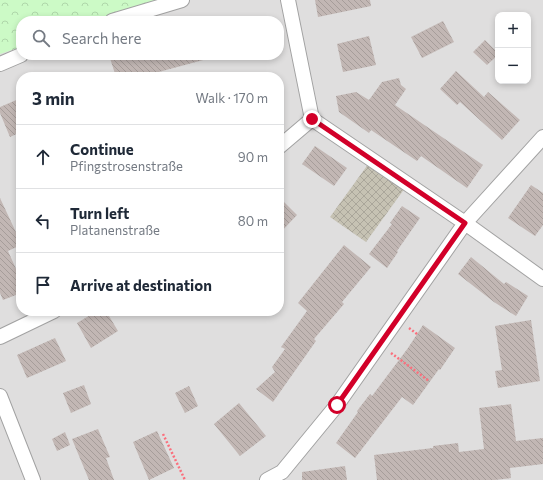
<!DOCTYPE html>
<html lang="en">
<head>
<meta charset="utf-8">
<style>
	:root { --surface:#fff; --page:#f6f6f7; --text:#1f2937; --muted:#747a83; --line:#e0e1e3 }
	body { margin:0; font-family:Commissioner,sans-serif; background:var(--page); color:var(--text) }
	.controls { position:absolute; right:12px; top:12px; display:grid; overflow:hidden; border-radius:8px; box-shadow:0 2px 6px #0003 }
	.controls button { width:36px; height:36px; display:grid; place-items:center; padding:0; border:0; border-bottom:1px solid var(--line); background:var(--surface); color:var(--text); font:20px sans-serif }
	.stop { position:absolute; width:12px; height:12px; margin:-9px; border:3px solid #d20029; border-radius:50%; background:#fff }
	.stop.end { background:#d20029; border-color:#fff; box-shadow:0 1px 4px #0008 }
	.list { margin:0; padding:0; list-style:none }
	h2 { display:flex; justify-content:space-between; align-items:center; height:52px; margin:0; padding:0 16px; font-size:17px }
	h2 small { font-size:13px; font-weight:400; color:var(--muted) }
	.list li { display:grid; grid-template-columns:26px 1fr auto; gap:12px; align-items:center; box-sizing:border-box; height:64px; padding:0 16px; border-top:1px solid var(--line) }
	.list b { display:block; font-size:15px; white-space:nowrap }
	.list p { margin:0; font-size:13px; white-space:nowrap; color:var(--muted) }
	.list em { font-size:13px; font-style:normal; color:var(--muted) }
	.icon { flex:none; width:22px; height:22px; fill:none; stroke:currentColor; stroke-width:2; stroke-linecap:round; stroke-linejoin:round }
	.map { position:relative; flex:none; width:543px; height:480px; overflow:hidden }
	.search { position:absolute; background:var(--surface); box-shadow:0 2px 6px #0003; left:16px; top:16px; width:268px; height:44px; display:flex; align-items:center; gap:10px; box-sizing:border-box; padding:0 14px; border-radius:16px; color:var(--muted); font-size:15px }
	.panel { position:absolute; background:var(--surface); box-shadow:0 2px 6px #0003; left:16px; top:72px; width:268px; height:244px; border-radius:16px }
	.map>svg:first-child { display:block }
	.residential { fill:#dfdede; fill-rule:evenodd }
	.construction { fill:url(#construction-cross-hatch) }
	.park { fill:url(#park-crowns) }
	.building { fill:url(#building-back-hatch) }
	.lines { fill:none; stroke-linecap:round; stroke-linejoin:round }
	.minor-casing { stroke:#a2a2a2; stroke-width:16 }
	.path { stroke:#fa707d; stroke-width:2.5; stroke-dasharray:2 2; stroke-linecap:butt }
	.minor { stroke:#fff; stroke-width:14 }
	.route { stroke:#d20029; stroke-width:5 }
</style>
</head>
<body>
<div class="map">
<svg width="543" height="480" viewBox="0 0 543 480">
	<defs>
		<pattern id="construction-cross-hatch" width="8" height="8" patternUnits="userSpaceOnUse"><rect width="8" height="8" fill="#c6c2b3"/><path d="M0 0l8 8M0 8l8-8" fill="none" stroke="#aaa69a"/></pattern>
		<pattern id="park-crowns" width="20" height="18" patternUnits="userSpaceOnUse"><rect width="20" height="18" fill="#ccfac6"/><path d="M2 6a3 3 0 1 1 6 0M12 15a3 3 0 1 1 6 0" fill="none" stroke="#afd6aa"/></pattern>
		<pattern id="building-back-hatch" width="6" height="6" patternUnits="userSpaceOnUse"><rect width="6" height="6" fill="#c2b7b4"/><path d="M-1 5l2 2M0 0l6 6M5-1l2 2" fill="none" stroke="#a69d9a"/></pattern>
	</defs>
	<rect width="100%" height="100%" fill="#f1ece8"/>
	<!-- residential -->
	<path class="residential" d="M0,0H543V480H0ZM498,15H528V81H498ZM21,21H279V55H21ZM21,77H279V311H21Z"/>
	<!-- construction -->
	<path class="construction" d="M369,163L405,188L366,242L330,217Z"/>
	<!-- park -->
	<path class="park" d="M0,0H161L99,21H21V47L0,54Z"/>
	<!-- building -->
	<path class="building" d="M315,0H370L371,6L318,17Z
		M443,21L454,42L422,58L411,37Z
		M369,36L376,65L343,72L337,44Z
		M485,40L498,53V55L487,65L473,52Z
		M109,55H206L207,59L155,73V72L138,77H116Z
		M456,71L484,97L488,92L520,120L502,140L460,102L457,105L440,89Z
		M399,78L401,85L406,89L395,105L483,165L467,188L421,156L417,161L371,130L369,133L339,112L336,96L356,92L369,100L382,82Z
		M21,98V132L10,137L0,113V107Z
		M315,146L347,168L334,186L302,164Z
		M531,185L543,193V225L535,236L508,218Z
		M279,197L297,215L279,234Z
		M0,198L21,243V245L8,251L21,280V293L3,300L0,293Z
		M402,206L420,218L397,251L398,252L387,268L369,254L392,224L390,223Z
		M344,245L371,267L342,302L344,304L314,339L316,341L273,402L256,389L275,372L272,367L285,349L281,347L307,311L298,303Z
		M471,257L504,284L506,282L528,296L516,316L494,302L458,274Z
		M97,311H106L118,331L91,348L77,323Z
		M531,320L540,381L498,388L495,371L502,370L495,326Z
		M423,325L455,348L440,370L439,369L413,405L402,397L355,458L336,443L358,412L357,411L370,394L372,396L408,348Z
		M55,338L66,361L27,378L17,355Z
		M84,385L91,404L71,413L63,393Z
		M189,386L198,406L185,413L175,393Z
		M239,403L266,436L240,456L214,424Z
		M511,404L516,441L543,438V464L510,468L511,478L495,480H377L374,455L433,448V446L458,443L459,452L484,449L479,408Z
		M98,429L110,457L106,458L114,480H89L72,439Z
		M157,431L174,468L149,480L133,442Z
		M65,432L70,445L57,451L52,439Z
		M345,466L347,480H302V472Z"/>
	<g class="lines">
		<!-- minor casing -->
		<g class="minor-casing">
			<path id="minor" d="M288,0L312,119L465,223L543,279
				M112,21L182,0
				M0,64L21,55
				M279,147L312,119
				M0,337L54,311
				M0,396L33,480
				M267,480L282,472L337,405L465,223L543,137"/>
		</g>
		<!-- path -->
		<path class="path" d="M409,328L417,334
			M391,353L429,381
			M163,434L185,480"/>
		<!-- minor -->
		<use href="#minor" class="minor"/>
	</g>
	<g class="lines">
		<!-- route -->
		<path class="route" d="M312,119L465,223L337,405"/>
	</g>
</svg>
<div class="controls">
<button>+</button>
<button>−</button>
</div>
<div class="stop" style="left:337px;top:405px"></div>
<div class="stop end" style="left:312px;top:119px"></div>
<div class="search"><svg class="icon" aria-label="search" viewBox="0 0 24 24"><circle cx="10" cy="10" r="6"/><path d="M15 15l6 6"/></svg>Search here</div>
<section class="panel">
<h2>3 min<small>Walk · 170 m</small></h2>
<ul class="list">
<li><svg class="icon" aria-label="ahead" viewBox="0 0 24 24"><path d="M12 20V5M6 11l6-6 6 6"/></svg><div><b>Continue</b><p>Pfingstrosenstraße</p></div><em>90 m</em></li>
<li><svg class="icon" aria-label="left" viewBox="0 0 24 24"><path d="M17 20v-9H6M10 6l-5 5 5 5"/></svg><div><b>Turn left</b><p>Platanenstraße</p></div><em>80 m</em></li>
<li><svg class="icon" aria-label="arrive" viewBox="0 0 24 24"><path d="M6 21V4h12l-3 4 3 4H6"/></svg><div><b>Arrive at destination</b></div></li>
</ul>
</section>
</div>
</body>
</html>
